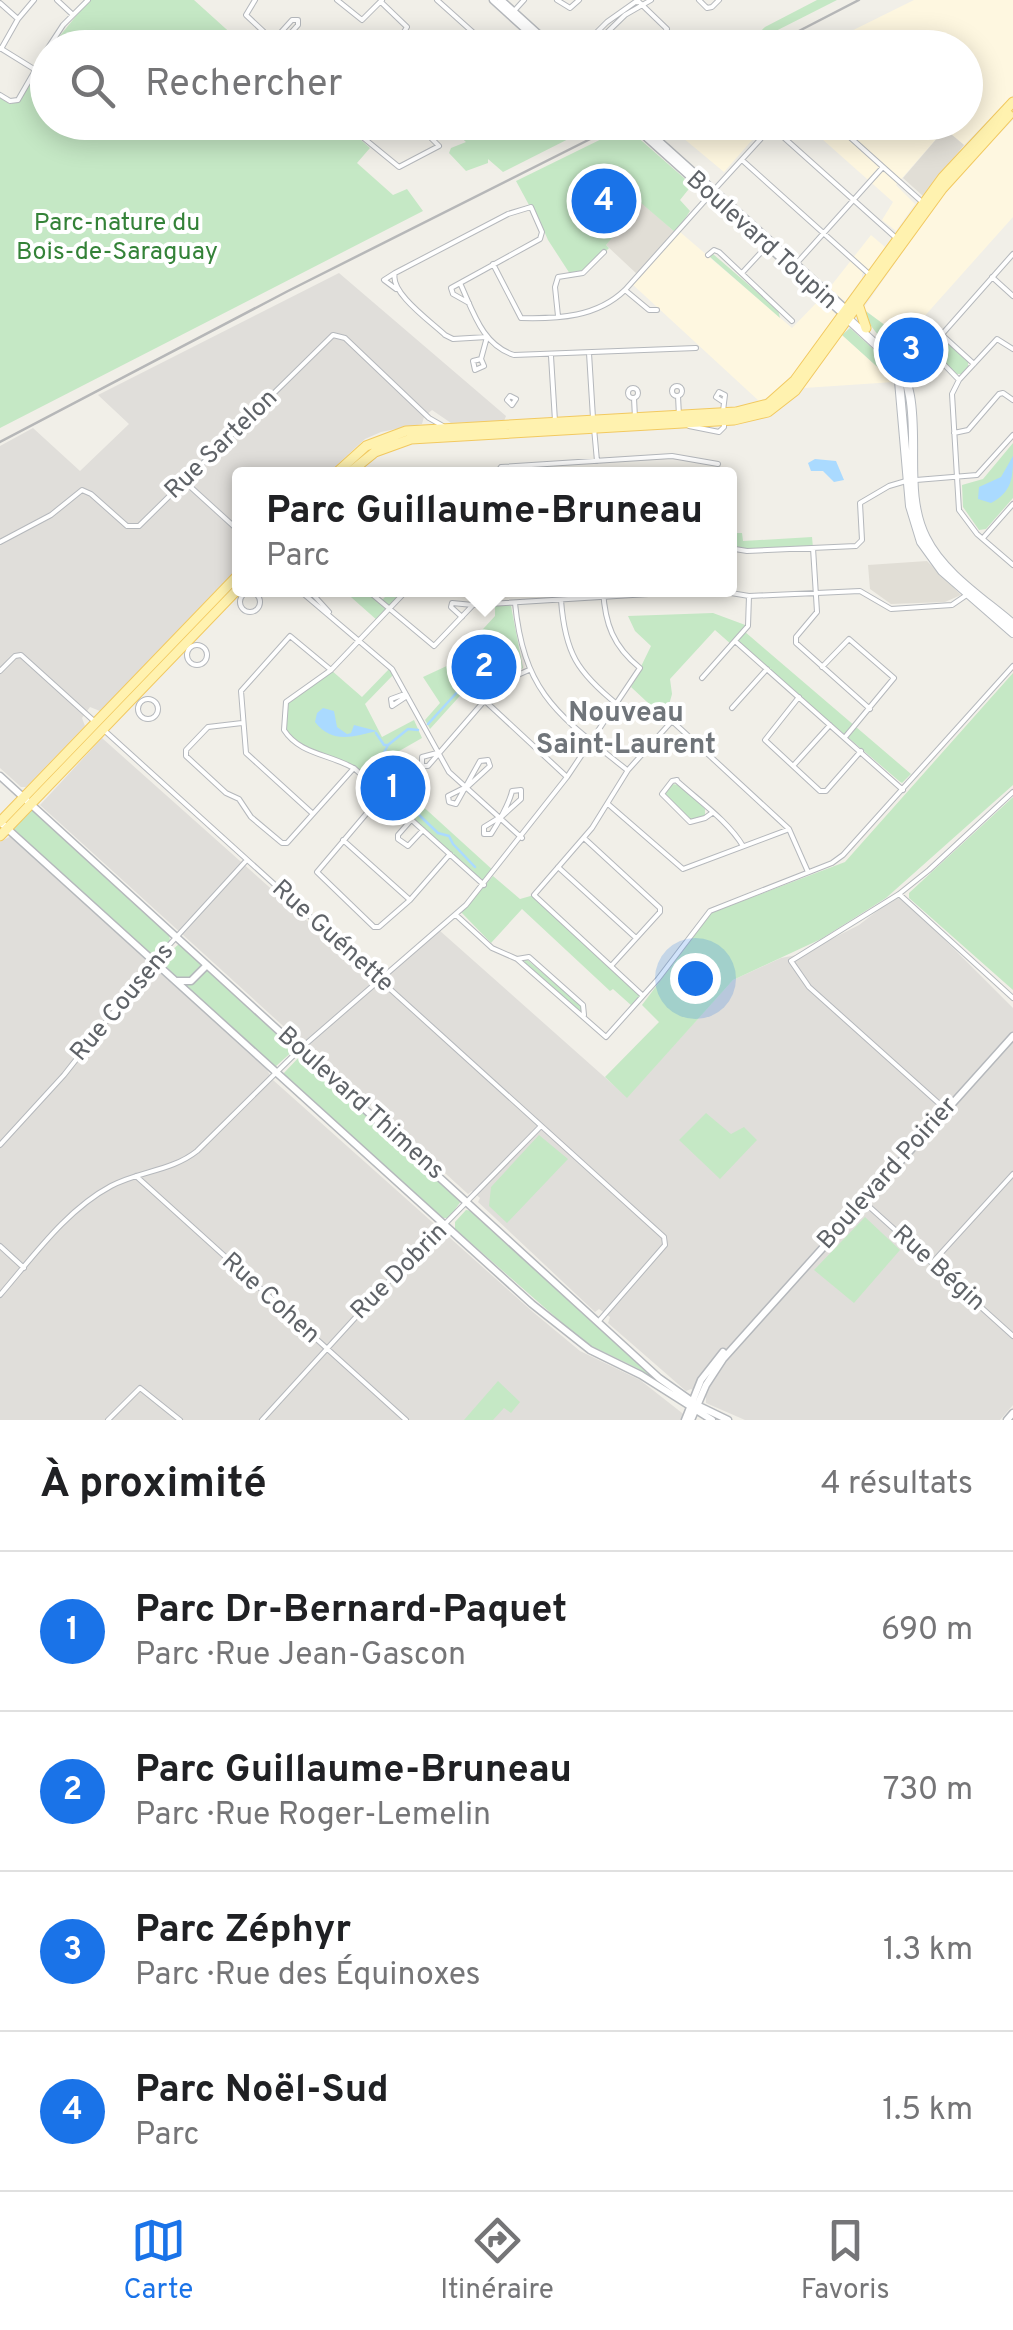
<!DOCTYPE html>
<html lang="fr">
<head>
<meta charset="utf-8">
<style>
	:root { --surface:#fff; --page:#f6f6f6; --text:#202124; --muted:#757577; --line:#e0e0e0; --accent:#1a73e8 }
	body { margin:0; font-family:Overpass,sans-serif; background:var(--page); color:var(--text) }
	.you { position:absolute; left:695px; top:978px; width:35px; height:35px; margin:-25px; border:8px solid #fff; border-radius:50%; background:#1a73e8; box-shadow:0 0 0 15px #1a73e833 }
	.badge { display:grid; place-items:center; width:65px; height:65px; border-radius:50%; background:var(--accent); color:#fff; font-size:32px; font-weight:700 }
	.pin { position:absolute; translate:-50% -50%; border:5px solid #fff; box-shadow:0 2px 10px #0006 }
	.popup { position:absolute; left:232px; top:467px; width:505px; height:130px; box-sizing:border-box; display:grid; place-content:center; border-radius:10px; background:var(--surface); filter:drop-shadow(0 2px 8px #0005); font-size:32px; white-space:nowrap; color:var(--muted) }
	.popup b { font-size:38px; color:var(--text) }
	.popup::after { content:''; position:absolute; left:50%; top:100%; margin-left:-20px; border:20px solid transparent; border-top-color:var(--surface) }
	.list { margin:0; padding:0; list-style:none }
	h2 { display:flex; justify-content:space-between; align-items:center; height:130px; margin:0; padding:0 40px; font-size:42px }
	h2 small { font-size:32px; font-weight:400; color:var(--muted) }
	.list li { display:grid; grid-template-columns:65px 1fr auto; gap:30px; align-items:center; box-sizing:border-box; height:160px; padding:0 40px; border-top:2px solid var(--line) }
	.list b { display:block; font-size:38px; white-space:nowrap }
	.list p { margin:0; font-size:32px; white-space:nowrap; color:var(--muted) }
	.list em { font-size:32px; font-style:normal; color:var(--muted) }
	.icon { flex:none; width:55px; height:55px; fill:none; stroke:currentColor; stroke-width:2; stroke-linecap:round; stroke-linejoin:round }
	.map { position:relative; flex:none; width:1013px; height:1420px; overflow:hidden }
	.search { position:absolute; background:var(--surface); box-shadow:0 5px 25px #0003; left:30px; right:30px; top:30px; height:110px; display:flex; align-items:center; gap:25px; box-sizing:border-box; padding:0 35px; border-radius:55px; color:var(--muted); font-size:38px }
	.sheet { height:770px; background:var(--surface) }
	nav { display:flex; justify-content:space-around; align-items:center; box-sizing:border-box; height:140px; border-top:2px solid var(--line); background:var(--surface); font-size:28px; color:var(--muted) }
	nav a { display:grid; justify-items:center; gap:5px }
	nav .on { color:var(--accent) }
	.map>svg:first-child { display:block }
	.commercial { fill:#fef7e0 }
	.industrial { fill:#e0deda }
	.education { fill:#e1ded6 }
	.green { fill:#c5e8c5 }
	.water { fill:#aadaff }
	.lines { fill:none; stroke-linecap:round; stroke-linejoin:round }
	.stream { stroke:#aadaff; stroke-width:2.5 }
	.minor-casing { stroke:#b5b8bc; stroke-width:6 }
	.tertiary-casing { stroke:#b5b8bc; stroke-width:9 }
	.secondary-casing { stroke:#b6babf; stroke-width:10 }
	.primary-casing { stroke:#f2c960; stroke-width:11 }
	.minor { stroke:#fff; stroke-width:4 }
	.tertiary { stroke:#fff; stroke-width:6 }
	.secondary { stroke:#fff; stroke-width:8 }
	.primary { stroke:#fff2af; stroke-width:9 }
	.tram { stroke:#b6b7b8; stroke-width:2.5 }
	.labels { text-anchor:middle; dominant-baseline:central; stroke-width:8; stroke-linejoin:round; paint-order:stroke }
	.park-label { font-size:25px; fill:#348238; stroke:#fff }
	.street-label { font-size:25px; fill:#5f6368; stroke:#fff }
	.neighbourhood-label { font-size:28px; font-weight:bold; fill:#70757a; stroke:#fff }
</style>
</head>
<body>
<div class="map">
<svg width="1013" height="1420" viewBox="0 0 1013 1420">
	<rect width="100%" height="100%" fill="#f1efe8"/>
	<!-- commercial -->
	<path class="commercial" d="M914,0H1013V95L964,145L945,129L896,185L915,204L896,231L882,220L893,202L804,123L966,122V48L819,47Z
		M1013,120V217L905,338L901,337L863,309L932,210L970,163Z
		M665,123H767L724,172Z
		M680,232L792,328L823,296L871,235L885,247L871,267L862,274V278L796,371L771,396L759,401L631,283Z
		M842,335L894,382L804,388Z"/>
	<!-- industrial -->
	<path class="industrial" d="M339,273L506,416L504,421L451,423L432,410L424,417L422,424L381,432L365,439L327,474H239V567L100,711L90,707L82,718L85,726L26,787H21L0,768V446L33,428L80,471L129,424L98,395Z
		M102,738L305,919L380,981L439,930L627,1097L733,980L781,958L802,954L859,925L899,894L1013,1008V1405L1000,1420H745L706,1403V1396L691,1389L686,1391L608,1323L610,1317L599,1309L595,1312L478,1202L480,1198L472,1191L468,1194L40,805Z
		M11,836L267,1070L273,1080L533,1312L580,1351L640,1380L691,1420H0V842Z"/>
	<!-- education -->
	<path class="education" d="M945,129L964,145L923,196L903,178Z
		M641,202L676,233L638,275L606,245L616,232L613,223Z
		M927,561L961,595L945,602L891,604L870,589L868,565Z"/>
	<!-- green -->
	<path class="green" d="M89,0H194L246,47L50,48Z
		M817,0H837L744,47L765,27Z
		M47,52L48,122L342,123L370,148L357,163L393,195L407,189L423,211L0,428V98L10,104L20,100Z
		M445,123H600L503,172L488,159V163L466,171L449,153L451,148L466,142Z
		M626,127L692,185L680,200L690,211L676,233L640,202L613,223L617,232L606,245L609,248L590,268L572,277L548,240L534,208L529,205L516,181Z
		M713,254L778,310L780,318L710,257Z
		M863,309L901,337L929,345L928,353L910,356L932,376L908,377C897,348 868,332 863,309Z
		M850,328L882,357L894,382L842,335Z
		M945,341L968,362V367L962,374H957L934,353L939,342Z
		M1013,443V498L986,529L979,530L963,507L962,485L983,479Z
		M729,533H742L743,541L812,537L813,548L747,551L729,548Z
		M343,590H367L381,601L392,590H407L378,621Z
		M507,604L511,606L523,668L488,689L476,678L430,729L425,720L440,703L423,677L451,664L495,616V605Z
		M713,613L748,626L744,631L911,774L902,783L899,781L739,644L738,639L732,645L715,630L670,679L672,694L667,712L661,715L631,687L651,646L635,631L628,616Z
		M390,668L395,673L365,704L382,737L414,720L422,738L394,754L418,802L495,872L484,885L354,768L307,751L284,730L286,702L331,670L362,697Z
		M1013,673V785L886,898L821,939L733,980L627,1098L605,1077L659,1022L642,1005L711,913L845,862Z
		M672,784L680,785L705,809V816L691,820L665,797L664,793Z
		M1013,797V990L909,898V893Z
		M31,809L169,934L170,941L157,955H151L13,829Z
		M493,876L520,899L534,895L642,995L632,1006L613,989L610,991L522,909L491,943L461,912Z
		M179,944L295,1049L275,1067L163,966V958Z
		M525,958L582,1006V1013L524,963Z
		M301,1055L461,1201L449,1218H441L283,1074Z
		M706,1113L731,1134L744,1127L757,1140L720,1179L679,1140Z
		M539,1135L568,1159L507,1223L489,1206L491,1187Z
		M466,1210L472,1211L672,1392L637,1368L585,1343L455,1229V1222Z
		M865,1217L900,1250L854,1303L814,1270Z
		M498,1381L520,1402L511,1413L504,1408L493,1420H464Z"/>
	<!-- water -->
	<path class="water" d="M1013,456C1013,478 1012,492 991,503L978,499L979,487L1001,477Z
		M815,459L836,461L844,480L834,482L823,471H811L808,463Z
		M323,708L334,711L337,727L347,734L351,733L354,725L377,731C354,736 333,745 315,722L317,713Z"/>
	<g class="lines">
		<!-- stream -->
		<path class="stream" d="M428,724L471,677L485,667
			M376,733L384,745H388L408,729L418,730
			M388,745L376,768L377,775L438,833L449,836L453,844L475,867"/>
		<!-- minor casing -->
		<g class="minor-casing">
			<path id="minor" d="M57,0L72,14
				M255,0L246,15L280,47
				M337,0L362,20L382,0
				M437,0L476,35L468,48
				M557,0L570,8L579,0
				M637,0L667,29L662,36L637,48
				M699,0L707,8L712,7L719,0
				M381,2L407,27L394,48
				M0,3L18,19
				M514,11L524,0
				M599,37L610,48
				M273,41L292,20H298V25L279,46
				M0,48L34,69
				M48,48L63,25L88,0
				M581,48L607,22L638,0
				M591,48L625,15L651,0
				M1,49L18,19L34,0
				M0,95L10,101L18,100L48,48
				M344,122L399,167L439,146L415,122
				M833,122L921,201
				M772,127L895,237
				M742,160L869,274
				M715,189L776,122
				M708,255L714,250L719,252L792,321
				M493,264L521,318C559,319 597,317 625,290L709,196
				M796,264L883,167
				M395,273L384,280L396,289
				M742,273L766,247
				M992,277L1013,296
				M460,283C473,311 482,345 514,355L696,348
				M625,290L649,310H657
				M469,303L453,294L451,288L540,239L542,232L531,207L508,214L395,273C389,292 430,321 445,335L453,339L487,337L481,359L484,366L475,370L473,361L481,359
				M558,316L555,287L558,277L583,273L604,252
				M941,334L974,364
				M1013,349L997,339L959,380L952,394L959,510L977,534L1013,565
				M589,353L593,418
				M551,356L555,421
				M959,380L929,349L1013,254
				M672 391a5 5 0 1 1 10 0a5 5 0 1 1-10 0Z
				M628 393a5 5 0 1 1 10 0a5 5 0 1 1-10 0Z
				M510,396L516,399L512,405L507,400Z
				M678,396L679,416
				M634,398L635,418
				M722,401L716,397L719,392L725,395L723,411
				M689,426L719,432L724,427V420
				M594,428L597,461
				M954,433L968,430L999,394L1003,393L1013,400
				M496,474L501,467L672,456L718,464
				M916,480L977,475L1013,435
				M184,481L239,531
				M983,538L1013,504
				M0,542L51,515L82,490L91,494L127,526H139L333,335L345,338L429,418L443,426
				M729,548L747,551L856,546L862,540L860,503L889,486L906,481
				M813,548L817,612L796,637V643L870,709
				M299,590L392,669L449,772L522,838
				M309,590L329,612
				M367,590L434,646L473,605L713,590L749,596L860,591L891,609L952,605L968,594
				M407,590L331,670L286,702L284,730C300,755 331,754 355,769L484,885
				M240 602a10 10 0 1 1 20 0a10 10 0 1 1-20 0Z
				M561,600C565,653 577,672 618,705
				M515,603C524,695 560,716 627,770
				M462,617L451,607L452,603L473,605
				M735,641L903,790
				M187 655a10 10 0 1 1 20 0a10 10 0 1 1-20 0Z
				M822,667L849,639L894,678L846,736
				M0,671L15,656L21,655L94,721
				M702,678L748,626L749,596
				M402,695L407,696L392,706L391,699Z
				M799,697L765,740L820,791H826L861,751
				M138 709a10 10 0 1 1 20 0a10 10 0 1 1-20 0Z
				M484,700L567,777
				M732,708L767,669
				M242,723L208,727L186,750V756L226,793L239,799L251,817L282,843H287L354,768
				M105,731L664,1237L665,1245L598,1322
				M437,753L422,757V766H428L492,692L502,682L529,670
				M793,766L830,725
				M462,789L448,796L449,802L456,804L480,761L488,760L490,766L465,789
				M383,794L317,872L374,927H379L410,900L450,854
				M608,804L683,869L787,830
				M312,813L246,753L241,691L290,636L331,670
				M712,813L705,818L690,822L662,794L672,781L677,780V781C699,801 728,821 743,846
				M412,819L398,835V839L408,846L423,830
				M497,819L484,827V834H491C497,825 510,802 512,791L521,790V799L499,819
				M584,838L660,908V912L611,966
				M343,840L410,900
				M558,867L636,938
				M899,894L1013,998
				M456,915L492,948L517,959L606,1037L658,979L710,911L832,863L843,855L1013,666
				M517,959L529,957L583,1005L584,1015
				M642,995L534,895L592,828L628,770L672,721L789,829L808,872
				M944,1108L809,987L791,961L899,894L929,870L1013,792
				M0,1145L64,1075L149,967L245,862
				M136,1176L406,1420
				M864,1202L1013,1336
				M0,1246L24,1268
				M932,1263L1013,1174
				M0,1295C33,1257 66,1210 111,1186C139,1171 172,1171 197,1151L300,1049L466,905L567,777L640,668C613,646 605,624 603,590
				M108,1420L140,1388L180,1420
				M262,1420L386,1284L541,1126"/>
		</g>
		<!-- tertiary casing -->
		<g class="tertiary-casing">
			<path id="tertiary" d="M493,0L546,48
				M501,0L554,48
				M629,122L843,314
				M638,122L847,310
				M0,776L659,1378L697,1405L728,1420
				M0,822L532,1304L590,1350L641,1375L712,1420
				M177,981H191L207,965
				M685,1420L701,1380L723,1352
				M691,1420L706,1385L723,1359L1013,1036
				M1007,1420L1013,1413"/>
		</g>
		<!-- secondary casing -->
		<g class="secondary-casing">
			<path id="secondary" d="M846,317L885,353L899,381L910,506L921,542L942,571L1013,633
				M886,347C935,397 896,480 926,538C943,573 984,599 1013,624"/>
		</g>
		<!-- primary casing -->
		<g class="primary-casing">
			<path id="primary" d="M859,307L866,328
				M335,474L366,446L406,431L736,412L768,404L795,380L943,177L1013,102
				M348,474L375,452L411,439L734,420L768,412L795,391L942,189L1009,115
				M0,822L239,574
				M0,836L239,588"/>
		</g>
		<!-- minor -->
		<use href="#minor" class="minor"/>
		<!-- tertiary -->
		<use href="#tertiary" class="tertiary"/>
		<!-- secondary -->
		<use href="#secondary" class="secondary"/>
		<!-- primary -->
		<use href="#primary" class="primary"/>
		<!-- tram -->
		<path class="tram" d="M766,48L859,0
			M0,442L288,291L624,122"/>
	</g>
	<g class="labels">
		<!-- park labels -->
		<g class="park-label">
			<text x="117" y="224">Parc-nature du<tspan x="117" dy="29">Bois-de-Saraguay</tspan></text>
		</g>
		<!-- street labels -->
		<g class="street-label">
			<text transform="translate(761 241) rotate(42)">Boulevard Toupin</text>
			<text transform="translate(222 445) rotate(-44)">Rue Sartelon</text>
			<text transform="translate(332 937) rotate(42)">Rue Guénette</text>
			<text transform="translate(123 1003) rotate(-50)">Rue Cousens</text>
			<text transform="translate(360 1104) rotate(42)">Boulevard Thimens</text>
			<text transform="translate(888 1174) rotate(-48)">Boulevard Poirier</text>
			<text transform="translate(938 1269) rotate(42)">Rue Bégin</text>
			<text transform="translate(400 1272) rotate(-45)">Rue Dobrin</text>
			<text transform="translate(270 1299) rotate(42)">Rue Cohen</text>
		</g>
		<!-- neighbourhood labels -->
		<g class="neighbourhood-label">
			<text x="626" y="714">Nouveau<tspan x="626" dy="32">Saint-Laurent</tspan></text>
		</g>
	</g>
</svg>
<div class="you"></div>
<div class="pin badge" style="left:393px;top:788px">1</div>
<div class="pin badge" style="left:484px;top:667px">2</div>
<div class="popup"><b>Parc Guillaume-Bruneau</b>Parc</div>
<div class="pin badge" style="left:911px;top:350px">3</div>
<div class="pin badge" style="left:604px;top:201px">4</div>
<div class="search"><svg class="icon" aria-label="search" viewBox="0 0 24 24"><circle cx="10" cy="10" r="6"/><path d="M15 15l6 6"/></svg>Rechercher</div>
</div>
<section class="sheet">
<h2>À proximité<small>4 résultats</small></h2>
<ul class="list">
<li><span class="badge">1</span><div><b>Parc Dr-Bernard-Paquet</b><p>Parc · Rue Jean-Gascon</p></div><em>690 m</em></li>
<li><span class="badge">2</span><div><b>Parc Guillaume-Bruneau</b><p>Parc · Rue Roger-Lemelin</p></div><em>730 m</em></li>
<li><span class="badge">3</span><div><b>Parc Zéphyr</b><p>Parc · Rue des Équinoxes</p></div><em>1.3 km</em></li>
<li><span class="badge">4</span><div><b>Parc Noël-Sud</b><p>Parc</p></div><em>1.5 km</em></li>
</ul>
</section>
<nav>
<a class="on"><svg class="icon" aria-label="map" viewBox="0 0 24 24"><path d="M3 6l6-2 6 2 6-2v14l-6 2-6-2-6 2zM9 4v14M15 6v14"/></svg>Carte</a>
<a><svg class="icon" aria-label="directions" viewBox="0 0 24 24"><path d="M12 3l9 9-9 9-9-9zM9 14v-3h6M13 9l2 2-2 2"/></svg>Itinéraire</a>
<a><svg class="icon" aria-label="saved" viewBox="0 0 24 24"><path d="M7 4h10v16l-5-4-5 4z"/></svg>Favoris</a>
</nav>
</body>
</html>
